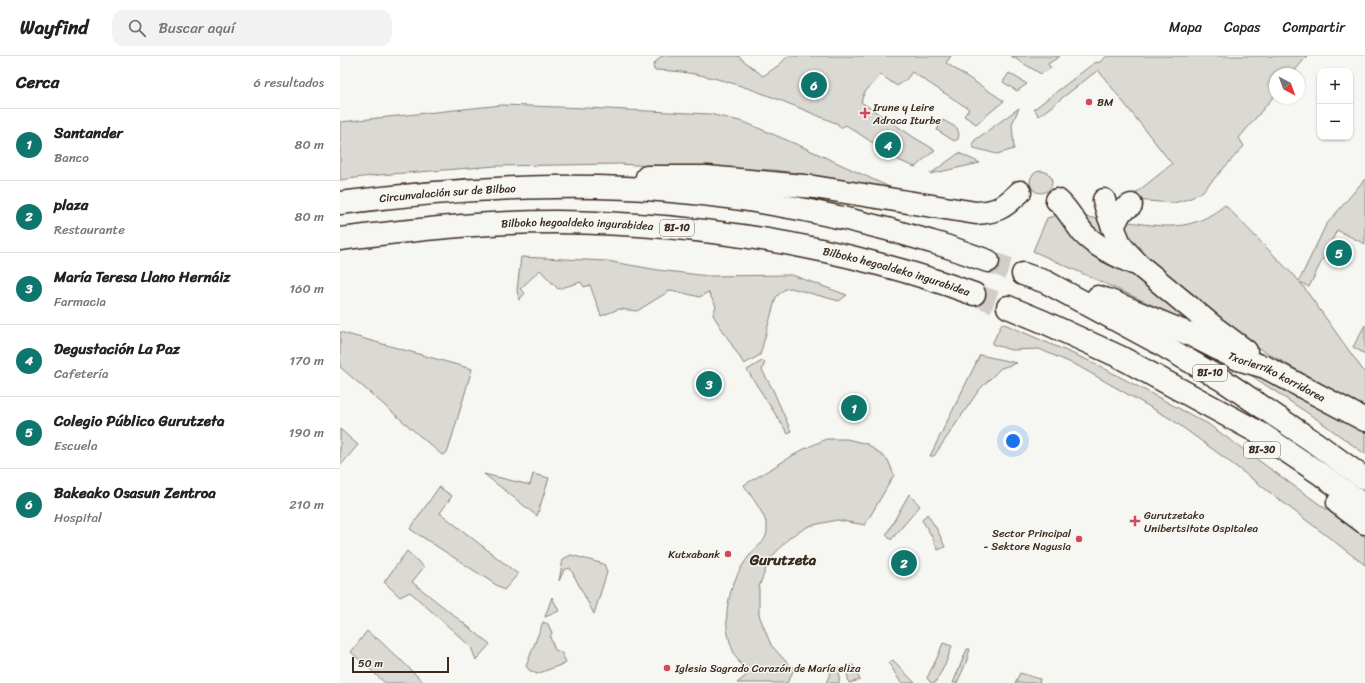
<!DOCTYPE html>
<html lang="es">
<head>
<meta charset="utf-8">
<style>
	:root { --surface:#fff; --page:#f2f2f2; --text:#222; --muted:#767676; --line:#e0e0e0; --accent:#0f766e }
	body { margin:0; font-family:Sriracha,sans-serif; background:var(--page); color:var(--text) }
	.controls { position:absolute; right:12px; top:12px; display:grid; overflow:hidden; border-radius:8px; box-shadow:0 1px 3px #0004 }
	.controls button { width:36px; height:36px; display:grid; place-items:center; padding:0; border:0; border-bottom:1px solid var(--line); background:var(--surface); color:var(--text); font:20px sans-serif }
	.compass { position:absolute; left:929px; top:12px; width:36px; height:36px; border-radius:50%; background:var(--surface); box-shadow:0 1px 3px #0004; rotate:139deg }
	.scale { position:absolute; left:12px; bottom:10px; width:97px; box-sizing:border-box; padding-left:4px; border:2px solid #3b2a1e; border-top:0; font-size:11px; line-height:14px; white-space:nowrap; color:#3b2a1e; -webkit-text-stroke:3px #f6f6f2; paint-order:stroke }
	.you { position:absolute; left:673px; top:385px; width:14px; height:14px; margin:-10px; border:3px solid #fff; border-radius:50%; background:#1a73e8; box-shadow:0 0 0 6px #1a73e833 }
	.badge { display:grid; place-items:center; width:26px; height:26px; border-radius:50%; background:var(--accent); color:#fff; font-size:13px; font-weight:700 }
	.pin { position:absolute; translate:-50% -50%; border:2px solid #fff; box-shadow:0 1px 4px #0006 }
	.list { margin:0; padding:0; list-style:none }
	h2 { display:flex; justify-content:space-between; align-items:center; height:52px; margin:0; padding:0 16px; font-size:17px }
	h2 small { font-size:13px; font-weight:400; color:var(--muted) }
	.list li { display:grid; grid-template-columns:26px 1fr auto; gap:12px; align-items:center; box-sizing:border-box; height:72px; padding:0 16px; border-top:1px solid var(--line) }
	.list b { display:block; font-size:15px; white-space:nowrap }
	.list p { margin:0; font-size:13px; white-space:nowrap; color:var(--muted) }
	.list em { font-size:13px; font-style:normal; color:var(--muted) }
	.icon { flex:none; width:22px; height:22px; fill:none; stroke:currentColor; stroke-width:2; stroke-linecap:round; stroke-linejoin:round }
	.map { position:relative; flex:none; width:1025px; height:627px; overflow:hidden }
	header { display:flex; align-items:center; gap:24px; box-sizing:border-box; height:56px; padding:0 20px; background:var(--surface); border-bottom:1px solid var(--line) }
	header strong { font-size:19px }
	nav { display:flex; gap:22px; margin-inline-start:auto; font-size:14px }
	.search { width:280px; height:36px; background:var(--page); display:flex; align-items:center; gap:10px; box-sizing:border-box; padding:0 14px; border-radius:12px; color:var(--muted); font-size:15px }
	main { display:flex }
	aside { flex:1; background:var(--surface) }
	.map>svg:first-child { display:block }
	.green { fill:#dad9d3; stroke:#8a8278 }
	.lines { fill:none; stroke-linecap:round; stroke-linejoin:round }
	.highway-tunnel { stroke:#d1cdc8; stroke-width:22; stroke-dasharray:22 11; stroke-linecap:butt }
	.highway-casing { stroke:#3b2a1e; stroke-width:25 }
	.highway { stroke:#f6f6f2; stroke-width:22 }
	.poi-dot { fill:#d1495b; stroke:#f6f6f2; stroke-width:1.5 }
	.labels { text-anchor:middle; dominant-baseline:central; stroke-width:3; stroke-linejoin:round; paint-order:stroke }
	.shield { fill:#f6f6f2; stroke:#73675e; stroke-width:1 }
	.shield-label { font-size:10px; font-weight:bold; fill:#3b2a1e }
	.poi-label { font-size:11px; fill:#3b2a1e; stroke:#f6f6f2; text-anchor:start }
	.street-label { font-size:11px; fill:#3b2a1e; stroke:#f6f6f2 }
	.district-label { font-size:15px; font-weight:bold; fill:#3b2a1e; stroke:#f6f6f2 }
</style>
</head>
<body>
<header>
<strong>Wayfind</strong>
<div class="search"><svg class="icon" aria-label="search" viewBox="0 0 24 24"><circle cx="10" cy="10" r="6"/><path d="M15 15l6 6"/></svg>Buscar aquí</div>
<nav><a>Mapa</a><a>Capas</a><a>Compartir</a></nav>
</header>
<main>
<aside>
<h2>Cerca<small>6 resultados</small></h2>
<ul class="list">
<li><span class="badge">1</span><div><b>Santander</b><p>Banco</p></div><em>80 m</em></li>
<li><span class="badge">2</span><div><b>plaza</b><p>Restaurante</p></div><em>80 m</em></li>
<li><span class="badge">3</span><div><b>María Teresa Llano Hernáiz</b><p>Farmacia</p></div><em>160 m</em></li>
<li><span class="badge">4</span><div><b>Degustación La Paz</b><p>Cafetería</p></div><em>170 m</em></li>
<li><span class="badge">5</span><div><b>Colegio Público Gurutzeta</b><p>Escuela</p></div><em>190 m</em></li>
<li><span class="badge">6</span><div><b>Bakeako Osasun Zentroa</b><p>Hospital</p></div><em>210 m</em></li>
</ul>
</aside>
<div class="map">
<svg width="1025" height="627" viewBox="0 0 1025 627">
	<rect width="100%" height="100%" fill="#f6f6f2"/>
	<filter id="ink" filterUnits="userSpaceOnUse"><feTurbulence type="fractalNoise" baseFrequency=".025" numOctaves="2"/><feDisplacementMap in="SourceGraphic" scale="8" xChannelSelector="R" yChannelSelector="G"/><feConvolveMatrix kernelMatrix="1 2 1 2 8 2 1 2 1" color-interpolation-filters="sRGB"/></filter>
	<g filter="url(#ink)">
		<!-- green -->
		<path class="green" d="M321,0H398L423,20L439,9L448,0H611L606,7L664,45L636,68L624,60L629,53L572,16L566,24L557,30L541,19L524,37L521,46L575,82L595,94L575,111L560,105L506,69L500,72L498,68C439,44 379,15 314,14L313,9Z
			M671,0H720L708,8L711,12L701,18Z
			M767,0H967L952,18H935V39L899,82L904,90L862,136L851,142L834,147L794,144L792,140L832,108L758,14L699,60L694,53L754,7L760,6Z
			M669,17L687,28L677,35L663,26Z
			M162,49L246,52L370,58L404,66L463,91L558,135L485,121L434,114L331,111L279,108L156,110L39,119L0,124V66Z
			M679,52L672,68L674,93L657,98L634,92L632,88L635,84Z
			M603,64L617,72L619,78L618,83L614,85L597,74Z
			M619,97L640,107L590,118Z
			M690 126a11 11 0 1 1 22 0a11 11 0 1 1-22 0Z
			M1025,123V188L997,174L969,231L960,226L1025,317V352L897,280L854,268L693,195L707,162L721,158C742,161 762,163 783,165C824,171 851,177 885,149L959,225L986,169Z
			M181,201L267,205L318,214L368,220L452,219L507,239L499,245L451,232L445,233L436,241L420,299L404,308L373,259L376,250L368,236L360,241L331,234L297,255L279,253L261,260L250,229L244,231L241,226L218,233L200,214L180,233L185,237L179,244L177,234Z
			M662,267L754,307L868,368L1025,481V509L882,400L831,363L738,310L699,293L671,294L652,288Z
			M1025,269V298L1013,291Z
			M0,276L132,313L108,395L105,398L102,399L0,311Z
			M640,299L677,307L661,312L639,334L594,400H590Z
			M422,305L425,306L422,314L433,334L451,375L448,378L407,314Z
			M897,310L996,359L1025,375V398L978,364Z
			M0,373L18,389L0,410Z
			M486,383H507L527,388L548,404L554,419L525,469L497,464L469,470L450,481L429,504L419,531V559L431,589L449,609L455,612L447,627H397L407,619C401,609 393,598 390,586C381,558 391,522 410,499C416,491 426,486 427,475C428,460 411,441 404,429L462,394Z
			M144,418L190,429L193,418L209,422L197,460Z
			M99,431L112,440L100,457L178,518L164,534L70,473Z
			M569,438L580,450L551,484L546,479Z
			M587,458L598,475L605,491L598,494L591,479L582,464Z
			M67,495L84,511L72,526L150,588L136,604L131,591L70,536L60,541L44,526Z
			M231,499L264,508L267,516L254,558L230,512L224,514L219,525L223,503Z
			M212,541L219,555L205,561Z
			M203,566L208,568L212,577L210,581L215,594L221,596L226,606L223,608L197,618L189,614L186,610Z
			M27,575L36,583L37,582L60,604H61L83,626L84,625L86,627H45L11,596Z
			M603,587L612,590L605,609L595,627H591L587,622L597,602Z
			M627,593H630L626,607L617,627H613Z
			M553,604L575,627H561L549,607Z
			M513,609L520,624L509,627L506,611Z
			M493,611L500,612L499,627H486Z
			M680,617L700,623L699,627H675Z"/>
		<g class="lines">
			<!-- highway-tunnel -->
			<path class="highway-tunnel" d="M648,205L683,218
				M634,238L668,251"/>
			<!-- highway casing -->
			<g class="highway-casing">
				<g id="highway">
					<path d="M307,121H367L474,131L636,157C658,156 664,151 680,136"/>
					<path d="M717,144C726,150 736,169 744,178C758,192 776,199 793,207"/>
					<path d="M764,144L769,161L781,190L800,210L875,272L906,295"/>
					<path id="s1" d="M0,147C71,138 142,132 214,131C341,129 471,149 592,186C611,191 630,199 648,205"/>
					<path d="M773,171L781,155L791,149"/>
					<path id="s2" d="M0,183C72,174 144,166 216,166C326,167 436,180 542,209C573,217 604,227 634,238"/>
					<path d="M683,218L706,226L817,286L884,325L974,386L1025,423"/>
					<path id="s3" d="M758,241L770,245L849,278L898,303L925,311L1025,364"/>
					<path d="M668,251L704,266L780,301L923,379L982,419L1025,450"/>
					<path d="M998,447L1025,467"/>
				</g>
			</g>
			<!-- highway -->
			<use href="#highway" class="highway"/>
		</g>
	</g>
	<!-- markers -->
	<g class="poi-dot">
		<circle cx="749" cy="46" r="4"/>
		<path d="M523 51h4v4h4v4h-4v4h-4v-4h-4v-4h4z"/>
		<path d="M793 459h4v4h4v4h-4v4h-4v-4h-4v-4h4z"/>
		<circle cx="739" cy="483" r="4"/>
		<circle cx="388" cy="498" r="4"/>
		<circle cx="327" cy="612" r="4"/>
	</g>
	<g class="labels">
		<!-- shield labels -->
		<g class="shield">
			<rect x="320" y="164" width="34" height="16" rx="3"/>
			<rect x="853" y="309" width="34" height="16" rx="3"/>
			<rect x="904" y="386" width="36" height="16" rx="3"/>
		</g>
		<g class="shield-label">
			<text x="337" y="172">BI-10</text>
			<text x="870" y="317">BI-10</text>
			<text x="922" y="394">BI-30</text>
		</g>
		<!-- poi labels -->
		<g class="poi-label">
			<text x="757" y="46">BM</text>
			<text x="533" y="51">Irune y Leire<tspan x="533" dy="13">Adraca Iturbe</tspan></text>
			<text x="804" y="459">Gurutzetako<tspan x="804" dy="13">Unibertsitate Ospitalea</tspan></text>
			<text x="731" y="477" text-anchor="end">Sector Principal<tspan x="731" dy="13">- Sektore Nagusia</tspan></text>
			<text x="380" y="498" text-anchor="end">Kutxabank</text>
			<text x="335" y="612">Iglesia Sagrado Corazón de María eliza</text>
		</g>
		<!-- street labels -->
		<g class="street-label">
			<text stroke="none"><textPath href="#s1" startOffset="108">Circunvalación sur de Bilbao</textPath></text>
			<text stroke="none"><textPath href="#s2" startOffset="238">Bilboko hegoaldeko ingurabidea</textPath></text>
			<text stroke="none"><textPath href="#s2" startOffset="562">Bilboko hegoaldeko ingurabidea</textPath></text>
			<text stroke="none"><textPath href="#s3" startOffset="196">Txorierriko korridorea</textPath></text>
		</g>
		<!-- district labels -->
		<g class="district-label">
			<text x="443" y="504">Gurutzeta</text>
		</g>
	</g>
</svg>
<div class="controls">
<button>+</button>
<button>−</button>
</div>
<svg class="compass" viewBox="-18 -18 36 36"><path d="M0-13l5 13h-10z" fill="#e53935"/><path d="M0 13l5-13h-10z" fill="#767676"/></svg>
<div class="scale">50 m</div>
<div class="you"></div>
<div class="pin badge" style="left:514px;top:352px">1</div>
<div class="pin badge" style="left:564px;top:507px">2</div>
<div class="pin badge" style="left:369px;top:328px">3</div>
<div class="pin badge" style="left:548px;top:89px">4</div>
<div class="pin badge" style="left:999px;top:197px">5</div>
<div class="pin badge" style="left:474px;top:29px">6</div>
</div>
</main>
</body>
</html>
